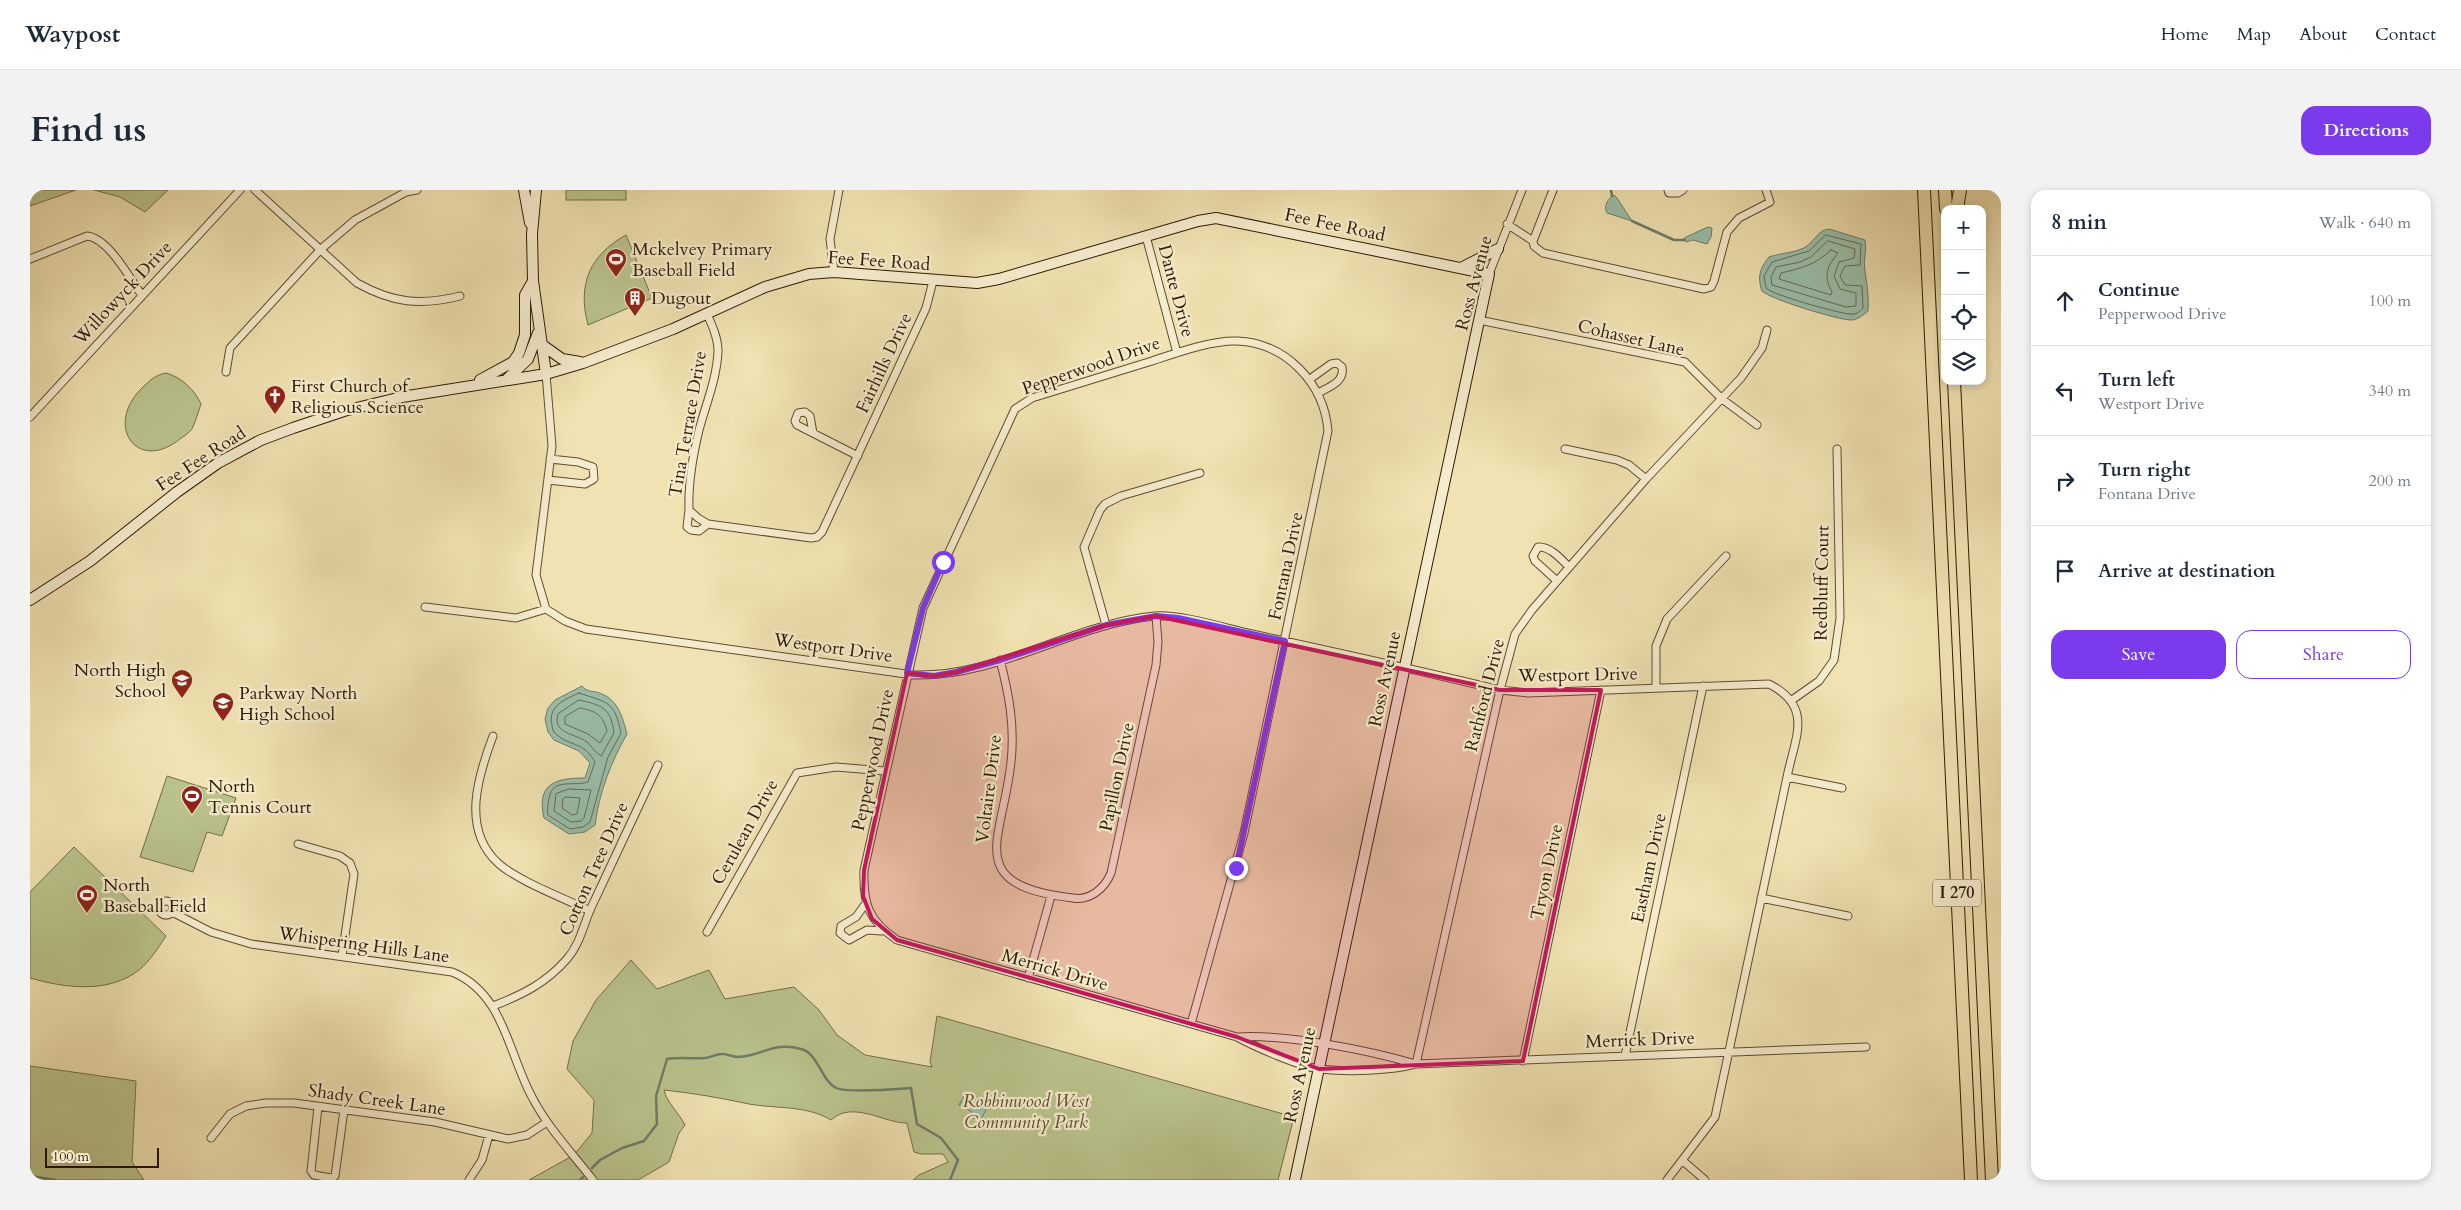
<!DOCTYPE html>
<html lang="en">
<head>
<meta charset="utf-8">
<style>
	:root { --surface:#fff; --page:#f2f2f3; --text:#1f2937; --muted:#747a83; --line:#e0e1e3; --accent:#7c3aed }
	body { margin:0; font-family:Cardo,serif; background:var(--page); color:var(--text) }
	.controls { position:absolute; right:15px; top:15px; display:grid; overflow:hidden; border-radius:10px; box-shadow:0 2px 8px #0003 }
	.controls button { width:45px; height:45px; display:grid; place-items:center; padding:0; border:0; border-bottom:1px solid var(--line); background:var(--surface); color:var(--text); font:25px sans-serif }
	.scale { position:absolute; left:15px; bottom:12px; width:114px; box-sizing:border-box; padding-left:5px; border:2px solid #2f1a01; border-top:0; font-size:14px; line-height:18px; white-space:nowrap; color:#2f1a01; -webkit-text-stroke:4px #f5eccd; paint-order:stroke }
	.stop { position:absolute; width:15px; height:15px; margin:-11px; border:4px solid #7c3aed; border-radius:50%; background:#fff }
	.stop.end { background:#7c3aed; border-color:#fff; box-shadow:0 1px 5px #0008 }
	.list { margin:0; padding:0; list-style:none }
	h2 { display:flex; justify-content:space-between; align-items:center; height:65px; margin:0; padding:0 20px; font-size:21px }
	h2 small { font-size:16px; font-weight:400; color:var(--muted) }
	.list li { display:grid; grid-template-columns:32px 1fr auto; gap:15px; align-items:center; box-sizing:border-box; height:90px; padding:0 20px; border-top:1px solid var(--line) }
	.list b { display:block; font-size:19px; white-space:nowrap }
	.list p { margin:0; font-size:16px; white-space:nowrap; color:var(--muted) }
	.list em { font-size:16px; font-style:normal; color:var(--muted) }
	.actions { display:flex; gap:10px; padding:15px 20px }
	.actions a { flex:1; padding:11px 0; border:1px solid var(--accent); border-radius:15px; text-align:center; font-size:18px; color:var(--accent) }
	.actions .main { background:var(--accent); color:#fff }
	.icon { flex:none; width:28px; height:28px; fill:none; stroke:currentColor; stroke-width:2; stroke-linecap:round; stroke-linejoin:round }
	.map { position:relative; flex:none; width:1971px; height:990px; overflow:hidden; border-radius:15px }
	header { display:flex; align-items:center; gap:30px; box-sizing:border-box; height:70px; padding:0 25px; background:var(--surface); border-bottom:1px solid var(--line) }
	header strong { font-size:24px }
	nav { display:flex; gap:28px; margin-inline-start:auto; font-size:18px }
	.intro { display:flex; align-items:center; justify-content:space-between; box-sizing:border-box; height:120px; padding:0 30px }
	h1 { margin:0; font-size:35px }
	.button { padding:12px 22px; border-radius:15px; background:var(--accent); color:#fff; font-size:18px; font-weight:700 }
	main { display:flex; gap:30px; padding:0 30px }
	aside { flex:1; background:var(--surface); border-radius:15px; box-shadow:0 2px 8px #0003 }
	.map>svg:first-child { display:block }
	.green { fill:#bac38c; stroke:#746e46 }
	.water { fill:#9abeaa; stroke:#6f7c66 }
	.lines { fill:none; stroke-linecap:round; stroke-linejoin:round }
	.shore { stroke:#646c56; stroke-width:1 }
	.stream { stroke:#6f7c66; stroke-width:2.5 }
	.street-casing { stroke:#5f4c2d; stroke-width:9 }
	.secondary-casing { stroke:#2f1a01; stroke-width:12 }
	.highway-casing { stroke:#2f1a01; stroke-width:14 }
	.street { stroke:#f5eccd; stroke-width:7 }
	.secondary { stroke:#f5eccd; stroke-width:10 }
	.highway { stroke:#f0e2b2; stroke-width:12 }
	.route { stroke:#7c3aed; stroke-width:6 }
	.marked { fill:#c2185b; fill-opacity:0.2; stroke:#c2185b; stroke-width:4; stroke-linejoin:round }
	.labels { text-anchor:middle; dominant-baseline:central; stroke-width:4.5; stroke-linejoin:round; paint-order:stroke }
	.shield { fill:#f5eccd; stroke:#6a593e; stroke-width:1 }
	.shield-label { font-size:16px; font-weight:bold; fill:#2f1a01 }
	.street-label { font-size:18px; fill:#2f1a01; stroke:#f5eccd }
	.poi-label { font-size:18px; fill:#2f1a01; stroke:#f5eccd; text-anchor:start }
	.park-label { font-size:18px; font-style:italic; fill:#594d2b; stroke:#f5eccd }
</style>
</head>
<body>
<header>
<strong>Waypost</strong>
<nav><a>Home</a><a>Map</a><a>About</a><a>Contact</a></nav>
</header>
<div class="intro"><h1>Find us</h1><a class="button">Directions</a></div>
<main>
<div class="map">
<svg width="1971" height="990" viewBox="0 0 1971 990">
	<rect width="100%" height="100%" fill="#f0e2b2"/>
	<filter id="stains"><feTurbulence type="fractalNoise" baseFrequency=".004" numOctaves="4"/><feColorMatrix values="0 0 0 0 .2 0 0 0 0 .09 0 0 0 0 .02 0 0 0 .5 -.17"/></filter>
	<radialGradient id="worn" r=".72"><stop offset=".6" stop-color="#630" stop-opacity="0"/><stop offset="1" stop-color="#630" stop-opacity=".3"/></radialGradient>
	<!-- green -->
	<path class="green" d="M0,0H46L0,16Z
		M64,0H138L115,22L90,7Z
		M536,0H596V10H536Z
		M596,45L622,108L558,135C547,94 560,65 596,45Z
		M136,183C151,187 165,200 171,214C168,222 166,231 162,239C159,243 154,246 150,249C108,283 74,237 111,199C119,191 125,185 136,183Z
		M137,586L206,608L192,646L177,642L163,682L110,667Z
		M44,657L136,746C128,758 120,771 109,780C78,804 35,798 0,788V702Z
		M601,770L627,799L679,780L695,809L764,797L789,820L807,845L835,865L902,877L900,872L907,826L1264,927L1248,990H883L889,985L918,972L913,964H891L884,962L877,933C853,933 823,910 801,930C776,915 747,919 719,914C691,908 663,903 634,900C637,913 649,923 655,935L649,943L639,972L608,990H499L544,965L562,943L564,910L537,879L543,851L566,810Z
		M0,876L106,891L102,972L114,990H0Z"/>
	<!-- water -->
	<path class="water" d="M1584,5L1587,8L1602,31L1577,23C1573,17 1578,8 1584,5Z
		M1678,37L1682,38L1681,47L1677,54L1663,50L1656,52L1654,48Z
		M1799,39L1835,50C1837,61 1833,71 1835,81C1837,95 1839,107 1838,121C1833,125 1828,130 1821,130C1808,130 1740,109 1732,101C1727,87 1730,78 1739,67C1751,63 1763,63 1774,58C1783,53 1788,40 1799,39Z
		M552,496C556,501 560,501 566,502C587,507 592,525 597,544C581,572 569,603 565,635L555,642L539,644L514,628C506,593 526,588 555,588L560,573L549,561L524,550L518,542L515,529L518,518L525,510Z
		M935,904L958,916L950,931L940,927L942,922L929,915Z"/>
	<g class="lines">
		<!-- shore -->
		<path class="shore" d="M1796,45L1831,54L1830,75L1815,76L1810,86L1815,95L1832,96L1833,118C1829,122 1826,125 1820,124C1807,123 1743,105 1736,98L1734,86L1742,72L1779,61Z
			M1798,51L1825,59L1824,68L1809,72L1804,86L1810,99L1826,103V116L1816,117L1742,95L1741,87L1746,77L1770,72L1781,67Z
			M1801,60L1808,63C1797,76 1793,86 1802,102L1801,105L1749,89L1751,83C1772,78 1785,75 1801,60Z
			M549,503C578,513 584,510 591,543L578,567L560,632L553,637L540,639L518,625C517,619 518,615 519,609C522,587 543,597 558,592L565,572C553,551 541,557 527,545C524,543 522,539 522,535C517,517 535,509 549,503Z
			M549,510C572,515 581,518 584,543L571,566C565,563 562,556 557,552C545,543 522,544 528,524Z
			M550,518C566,521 573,525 577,541L570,553L558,544L535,534V527Z
			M539,599L561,600L554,628L551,631L541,632L524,621L526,604Z
			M536,607L550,608L547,624L542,625L532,618L533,609Z"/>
		<!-- stream -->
		<path class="stream" d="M1581,0L1582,6
			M1602,31L1644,50H1655
			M562,978L570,970L592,958L614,951L627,934L626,906L637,869C650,867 662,869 675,868C681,868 687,863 693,864C698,864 703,867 708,867C732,866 744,851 771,859C788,863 791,890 806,898C816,903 867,899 881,898L887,934L911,948L928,970L920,990
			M0,986L26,990
			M550,990L553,987"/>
		<!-- street casing -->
		<g class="street-casing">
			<path id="street" d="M225,0L327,93C363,113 390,116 430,106
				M1523,0L1503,51L1504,56L1513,63L1674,99L1681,97L1684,91L1697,42L1709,28L1740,12L1736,0
				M1638,0L1639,3H1648L1653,0
				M1477,34L1503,51
				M1116,46L1147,163
				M0,69L57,46C78,48 99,87 111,104
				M804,82L800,49L809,0
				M1459,84L1492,0
				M677,124C682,135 688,148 688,161C687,188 676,214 669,240C663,265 658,294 659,320L668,328L678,334L781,348L787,347L792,342L896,118L903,91
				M1449,130L1655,172L1692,209L1727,235
				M196,182L200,158L290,60L325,30L376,2L387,0
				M516,184L522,256L506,385L516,419
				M1280,189L1301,174L1307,173L1312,177C1315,192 1299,197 1288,203
				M0,227L210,0
				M783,243L780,226L775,222L768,223L765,231L767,235L828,266
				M1535,259L1587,270L1599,275L1616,289
				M518,290L555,294L564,289L563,277L548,272L520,269
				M659,320L657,337L661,340L669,341L678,334
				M1526,390L1505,371L1503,366L1508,357C1520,356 1531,369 1539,377
				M395,417L486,428L516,419L535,431L556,439L883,485C967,488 1042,434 1125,426C1151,424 1195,438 1222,444C1305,462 1387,480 1470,500L1498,503L1739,494C1784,517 1765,547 1757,587L1685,927L1637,990
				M1076,435L1054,357L1070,320L1075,314L1091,306L1170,283
				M970,470C979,504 985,537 981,572C973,650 931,695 1043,708C1060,711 1075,698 1081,683L1126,475L1128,452L1126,426
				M1626,498V456L1637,429L1696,366
				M1762,510L1789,491L1804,470L1810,428L1807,259
				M463,546C448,586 431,639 468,673C486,690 536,709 560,721
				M1757,587L1812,598
				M268,654L310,666L320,673L324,684L312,766
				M1731,708L1818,726
				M129 718a7 7 0 1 1 14 0a7 7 0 1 1-14 0Z
				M836,713L826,727L811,736L810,743L819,750L837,740L852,741
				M142,722L181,742L221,754L422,782C474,803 478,863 502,907C518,938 542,963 563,990
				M677,742L767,583L806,577L855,581
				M998,788L1021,706
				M463,816C492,805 516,793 537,769C550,754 553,736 561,718C583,670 606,623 628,575
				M1161,834L1214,643L1298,241C1294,193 1256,153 1207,151C1182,150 1146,163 1122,171C1082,183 1042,196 1002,208L985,219L893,418L834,680C833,714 838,730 867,750L1207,847C1225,857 1271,877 1290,879C1317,882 1361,881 1386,874L1836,857
				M1207,847C1258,844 1337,860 1386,874
				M1595,866L1673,496
				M1493,871L1571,500
				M1386,874L1470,500L1485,444L1502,420L1616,289L1711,188L1732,158L1737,140
				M288,917L281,981L284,985L301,988L305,986L314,920
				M181,948L200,924L216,916L236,913H264L405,932L478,949L497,945L517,932
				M1653,971L1675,990
				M439,990L452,970L459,945"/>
		</g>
		<!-- secondary casing -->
		<g class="secondary-casing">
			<path id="secondary" d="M494,0L500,33
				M506,0L502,44L503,91L516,184
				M1431,78L1468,59
				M511,154L532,169L550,172
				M478,188L498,169L508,143
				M450,190L483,172L489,163L495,145V105L503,91
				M0,410L60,371L147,302L188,273L231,250L263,238L314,221L372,207L516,184L553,173L643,139L735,97L779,84L804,82L947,93L969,89L1168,31L1186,28L1459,84L1265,990"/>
		</g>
		<!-- highway casing -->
		<g class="highway-casing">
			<path id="highway" d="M1894,0L1941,990
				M1915,0L1916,19
				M1927,19L1930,0
				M1924,191L1962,990"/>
		</g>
		<!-- street -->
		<use href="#street" class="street"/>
		<!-- secondary -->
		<use href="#secondary" class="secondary"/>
		<!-- highway -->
		<use href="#highway" class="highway"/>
	</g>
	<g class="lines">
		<!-- route -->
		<path class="route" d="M913,372L893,418L877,483L904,486L926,482L970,470L1076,435L1126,426L1148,428L1255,451L1206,678"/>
	</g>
	<!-- marked area -->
	<path class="marked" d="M1126,426L1470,500H1571L1493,871L1289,879L1207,847L867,750L842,729L833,706L834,680L877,483L904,486L926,482L1076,435Z"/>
	<!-- icons -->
	<defs>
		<g id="stadium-pin" transform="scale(1.125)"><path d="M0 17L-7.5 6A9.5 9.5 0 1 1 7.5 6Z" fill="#8f2418" stroke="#f5eccd"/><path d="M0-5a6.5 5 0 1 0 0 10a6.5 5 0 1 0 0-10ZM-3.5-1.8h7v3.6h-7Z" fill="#fff"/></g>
		<g id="building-pin" transform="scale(1.125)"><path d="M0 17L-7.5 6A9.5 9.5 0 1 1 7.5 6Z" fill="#8f2418" stroke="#f5eccd"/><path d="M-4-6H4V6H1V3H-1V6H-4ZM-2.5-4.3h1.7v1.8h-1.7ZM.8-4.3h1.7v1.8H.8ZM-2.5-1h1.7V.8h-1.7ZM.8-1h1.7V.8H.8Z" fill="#fff"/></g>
		<g id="church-pin" transform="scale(1.125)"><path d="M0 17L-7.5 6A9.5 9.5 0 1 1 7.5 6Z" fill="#8f2418" stroke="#f5eccd"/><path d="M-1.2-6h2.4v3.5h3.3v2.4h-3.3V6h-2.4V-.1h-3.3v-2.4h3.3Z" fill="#fff"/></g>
		<g id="school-pin" transform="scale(1.125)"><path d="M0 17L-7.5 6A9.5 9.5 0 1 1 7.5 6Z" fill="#8f2418" stroke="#f5eccd"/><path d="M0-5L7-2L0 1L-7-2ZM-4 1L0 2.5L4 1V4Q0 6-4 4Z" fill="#fff"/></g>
	</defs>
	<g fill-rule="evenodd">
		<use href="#stadium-pin" x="586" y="69"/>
		<use href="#building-pin" x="605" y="108"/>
		<use href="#church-pin" x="245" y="206"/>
		<use href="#school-pin" x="152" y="490"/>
		<use href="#school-pin" x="193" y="513"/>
		<use href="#stadium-pin" x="162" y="606"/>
		<use href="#stadium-pin" x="57" y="705"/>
	</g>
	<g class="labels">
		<!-- shield labels -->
		<rect class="shield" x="1903" y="689.5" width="48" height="27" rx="4"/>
		<g class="shield-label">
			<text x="1927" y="703">I 270</text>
		</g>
		<!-- street labels -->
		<g class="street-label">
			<text transform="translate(1305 35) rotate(12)">Fee Fee Road</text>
			<text transform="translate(849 71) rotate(4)">Fee Fee Road</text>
			<text transform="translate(1444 93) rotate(-75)">Ross Avenue</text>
			<text transform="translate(1146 101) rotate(75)">Dante Drive</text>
			<text transform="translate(93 103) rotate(-47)">Willowyck Drive</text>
			<text transform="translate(1601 148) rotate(13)">Cohasset Lane</text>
			<text transform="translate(854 173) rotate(-65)">Fairhills Drive</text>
			<text transform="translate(1061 176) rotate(-19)">Pepperwood Drive</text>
			<text transform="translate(658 234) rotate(-80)">Tina Terrace Drive</text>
			<text transform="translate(171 269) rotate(-33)">Fee Fee Road</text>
			<text transform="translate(1256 376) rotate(-78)">Fontana Drive</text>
			<text transform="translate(1792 393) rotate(-89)">Redbluff Court</text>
			<text transform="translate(803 458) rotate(8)">Westport Drive</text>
			<text transform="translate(1548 485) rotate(-1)">Westport Drive</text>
			<text transform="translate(1355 489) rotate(-78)">Ross Avenue</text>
			<text transform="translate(1455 505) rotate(-76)">Rathford Drive</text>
			<text transform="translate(843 570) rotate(-78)">Pepperwood Drive</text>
			<text transform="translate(1087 587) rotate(-78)">Papillon Drive</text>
			<text transform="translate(959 599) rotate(-83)">Voltaire Drive</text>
			<text transform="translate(715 642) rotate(-61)">Cerulean Drive</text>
			<text transform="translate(1619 678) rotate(-78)">Eastham Drive</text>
			<text transform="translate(564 679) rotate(-66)">Cotton Tree Drive</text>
			<text transform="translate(1517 682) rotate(-78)">Tryon Drive</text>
			<text transform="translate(334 755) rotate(8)">Whispering Hills Lane</text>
			<text transform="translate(1025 780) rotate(16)">Merrick Drive</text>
			<text transform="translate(1610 850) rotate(-2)">Merrick Drive</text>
			<text transform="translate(1270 885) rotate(-78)">Ross Avenue</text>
			<text transform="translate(347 910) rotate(8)">Shady Creek Lane</text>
		</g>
		<!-- poi labels -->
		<g class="poi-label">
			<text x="602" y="59">Mckelvey Primary<tspan x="602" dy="21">Baseball Field</tspan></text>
			<text x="621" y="108">Dugout</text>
			<text x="261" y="196">First Church of<tspan x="261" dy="21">Religious Science</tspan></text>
			<text x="136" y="480" text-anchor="end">North High<tspan x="136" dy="21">School</tspan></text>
			<text x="209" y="503">Parkway North<tspan x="209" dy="21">High School</tspan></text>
			<text x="178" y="596">North<tspan x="178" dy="21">Tennis Court</tspan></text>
			<text x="73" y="695">North<tspan x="73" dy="21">Baseball Field</tspan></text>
		</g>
		<!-- park labels -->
		<g class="park-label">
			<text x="996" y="911">Robbinwood West<tspan x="996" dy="21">Community Park</tspan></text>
		</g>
	</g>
	<rect width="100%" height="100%" filter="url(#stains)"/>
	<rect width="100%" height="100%" fill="url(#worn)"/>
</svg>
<div class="controls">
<button>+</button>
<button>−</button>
<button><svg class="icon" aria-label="locate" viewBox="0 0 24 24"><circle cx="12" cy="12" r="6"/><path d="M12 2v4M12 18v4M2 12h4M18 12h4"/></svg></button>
<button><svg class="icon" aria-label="layers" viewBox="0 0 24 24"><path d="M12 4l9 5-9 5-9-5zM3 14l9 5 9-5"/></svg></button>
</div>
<div class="scale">100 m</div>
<div class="stop" style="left:913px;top:372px"></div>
<div class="stop end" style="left:1206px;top:678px"></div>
</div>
<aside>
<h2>8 min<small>Walk · 640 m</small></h2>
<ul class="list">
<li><svg class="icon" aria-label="ahead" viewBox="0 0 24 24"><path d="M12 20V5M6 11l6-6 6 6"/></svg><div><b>Continue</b><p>Pepperwood Drive</p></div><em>100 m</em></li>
<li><svg class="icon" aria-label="left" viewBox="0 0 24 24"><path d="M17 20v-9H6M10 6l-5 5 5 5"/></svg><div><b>Turn left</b><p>Westport Drive</p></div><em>340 m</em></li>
<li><svg class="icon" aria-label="right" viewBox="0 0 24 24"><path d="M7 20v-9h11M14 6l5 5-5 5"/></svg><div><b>Turn right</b><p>Fontana Drive</p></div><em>200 m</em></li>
<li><svg class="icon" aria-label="arrive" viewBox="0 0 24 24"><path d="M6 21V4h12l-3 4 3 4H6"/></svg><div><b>Arrive at destination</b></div></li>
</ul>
<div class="actions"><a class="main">Save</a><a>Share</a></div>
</aside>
</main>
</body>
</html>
